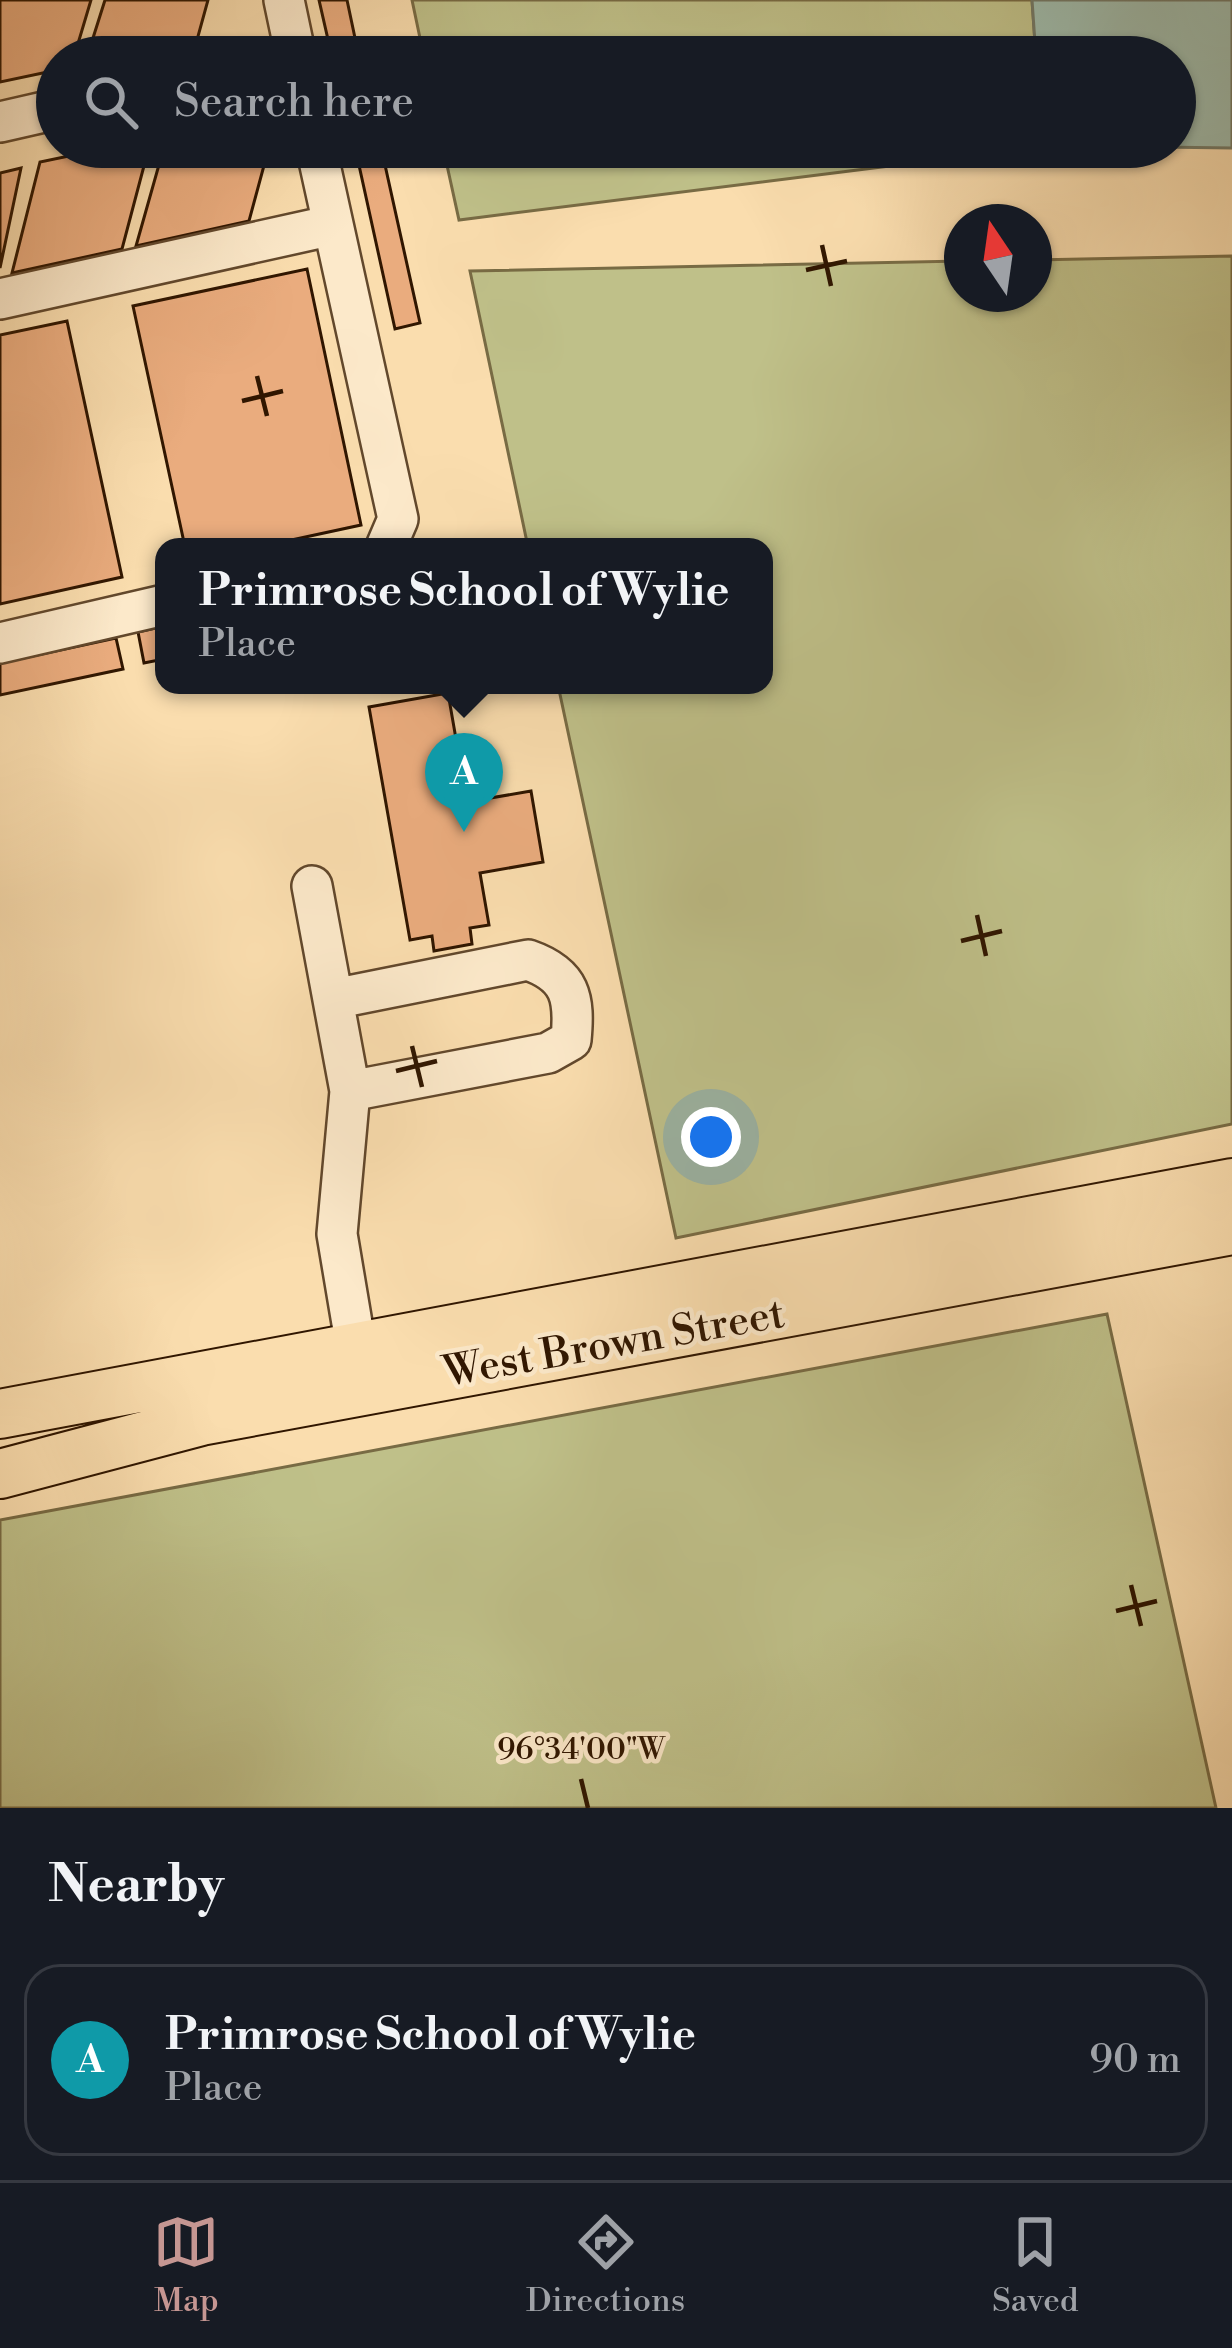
<!DOCTYPE html>
<html lang="en">
<head>
<meta charset="utf-8">
<style>
	:root { --surface:#171b24; --page:#20242c; --text:#f1f3f6; --muted:#9ea1a6; --line:#363941; --accent:#c59692 }
	body { margin:0; font-family:"Libre Bodoni",serif; background:var(--page); color:var(--text) }
	.compass { position:absolute; left:944px; top:204px; width:108px; height:108px; border-radius:50%; background:var(--surface); box-shadow:0 3px 9px #0004; rotate:347deg }
	.you { position:absolute; left:711px; top:1137px; width:42px; height:42px; margin:-30px; border:9px solid #fff; border-radius:50%; background:#1a73e8; box-shadow:0 0 0 18px #1a73e833 }
	.badge { display:grid; place-items:center; width:78px; height:78px; border-radius:50%; background:var(--accent); color:#fff; font-size:39px; font-weight:700 }
	.pin { position:absolute; translate:-50% -99px; filter:drop-shadow(0 3px 6px #0008) }
	.pin::after { content:''; position:absolute; top:63px; width:42px; height:36px; background:inherit; clip-path:polygon(0 0,100% 0,50% 100%) }
	.popup { position:absolute; left:155px; top:538px; width:618px; height:156px; box-sizing:border-box; display:grid; place-content:center; border-radius:24px; background:var(--surface); filter:drop-shadow(0 3px 9px #0005); font-size:39px; white-space:nowrap; color:var(--muted) }
	.popup b { font-size:45px; color:var(--text) }
	.popup::after { content:''; position:absolute; left:50%; top:100%; margin-left:-24px; border:24px solid transparent; border-top-color:var(--surface) }
	.list { margin:0; padding:0; list-style:none }
	h2 { display:flex; justify-content:space-between; align-items:center; height:156px; margin:0; padding:0 48px; font-size:51px }
	h2 small { font-size:39px; font-weight:400; color:var(--muted) }
	.list li { display:grid; grid-template-columns:78px 1fr auto; gap:36px; align-items:center; box-sizing:border-box; height:192px; margin:0 24px 24px; padding:0 24px; border:3px solid var(--line); border-radius:36px }
	.list b { display:block; font-size:45px; white-space:nowrap }
	.list p { margin:0; font-size:39px; white-space:nowrap; color:var(--muted) }
	.list em { font-size:39px; font-style:normal; color:var(--muted) }
	.icon { flex:none; width:66px; height:66px; fill:none; stroke:currentColor; stroke-width:2; stroke-linecap:round; stroke-linejoin:round }
	.map { position:relative; flex:none; width:1232px; height:1808px; overflow:hidden }
	.search { position:absolute; background:var(--surface); box-shadow:0 3px 9px #0004; left:36px; right:36px; top:36px; height:132px; display:flex; align-items:center; gap:30px; box-sizing:border-box; padding:0 42px; border-radius:66px; color:var(--muted); font-size:45px }
	.sheet { height:372px; background:var(--surface) }
	nav { display:flex; justify-content:space-around; align-items:center; box-sizing:border-box; height:168px; border-top:3px solid var(--line); background:var(--surface); font-size:33px; color:var(--muted) }
	nav a { display:grid; justify-items:center; gap:6px }
	nav .on { color:var(--accent) }
	.map>svg:first-child { display:block }
	.green { fill:#bfc089; stroke:#786b44; stroke-width:3 }
	.water { fill:#9ebbac; stroke:#727967; stroke-width:3 }
	.building { fill:#eaac7e; stroke:#301600; stroke-width:3 }
	.lines { fill:none; stroke-linecap:round; stroke-linejoin:round }
	.minor-casing { stroke:#62482c; stroke-width:44 }
	.major-casing { stroke:#301600; stroke-width:52 }
	.minor { stroke:#fce9ca; stroke-width:39 }
	.major { stroke:#faddae; stroke-width:48 }
	.ticks { fill:none; stroke:#301600; stroke-width:4.5 }
	.labels { text-anchor:middle; dominant-baseline:central; stroke-width:9; stroke-linejoin:round; paint-order:stroke }
	.street-label { font-size:42px; fill:#301600; stroke:#fce9ca }
	.ticks-label { font-size:30px; text-anchor:middle; fill:#301600; stroke:#fce9ca; stroke-width:9; stroke-linejoin:round; paint-order:stroke }
</style>
</head>
<body>
<div class="map">
<svg width="1232" height="1808" viewBox="0 0 1232 1808">
	<rect width="100%" height="100%" fill="#faddae"/>
	<filter id="stains"><feTurbulence type="fractalNoise" baseFrequency=".00167" numOctaves="4"/><feColorMatrix values="0 0 0 0 .2 0 0 0 0 .09 0 0 0 0 .02 0 0 0 .5 -.17"/></filter>
	<radialGradient id="worn" r=".72"><stop offset=".6" stop-color="#630" stop-opacity="0"/><stop offset="1" stop-color="#630" stop-opacity=".3"/></radialGradient>
	<!-- green -->
	<path class="green" d="M412,0H1032L1036,57H424Z
		M443,147H1041L459,220Z
		M1232,256V1124L676,1238L558,685H764V547H528L470,271L962,261V294H1034V260Z
		M1107,1314L1216,1808H0V1520Z"/>
	<!-- water -->
	<path class="water" d="M1032,0H1232V148L1159,147H1175V57H1036Z"/>
	<!-- building -->
	<path class="building" d="M0,0H91L74,57H57V70L0,82Z
		M105,0H208L197,40L87,57Z
		M319,0H347L359,57H332Z
		M112,147H149L122,249L12,273L40,162Z
		M164,147H269L249,221L136,246Z
		M355,147H381L420,323L395,329Z
		M21,168L0,268V173Z
		M307,269L361,525L259,547H185L133,306Z
		M67,321L122,577L0,604V335Z
		M164,626V659L144,663L138,632Z
		M116,638L123,669L0,695V663Z
		M448,693L467,802L531,791L543,862L480,873L489,925L470,928L472,944L434,951L432,936L410,940L369,707Z"/>
	<g class="lines">
		<!-- minor casing -->
		<g class="minor-casing">
			<path id="minor" d="M284,0L296,57
				M0,122L57,109
				M316,147L398,519L386,547
				M0,299L333,225
				M0,643L164,605
				M312,886L350,1091L337,1234L356,1347
				M333,999L528,960C571,975 575,998 571,1040L548,1053L350,1091"/>
		</g>
		<!-- major casing -->
		<g class="major-casing">
			<path id="major" d="M0,1414L1232,1183
				M0,1474L201,1421L1232,1230"/>
		</g>
		<!-- minor -->
		<use href="#minor" class="minor"/>
		<!-- major -->
		<use href="#major" class="major"/>
	</g>
	<!-- ticks -->
	<path class="ticks" d="M822,245L831,286M806,270L847,261M257,376L267,416M242,401L283,391M977,915L986,956M961,941L1002,931M412,1046L422,1087M396,1071L437,1061M1131,1585L1141,1626M1116,1611L1157,1601M581,1779L588,1808"/>
	<g class="labels">
		<!-- street labels -->
		<g class="street-label">
			<text transform="translate(614 1344) rotate(-10)">West Brown Street</text>
		</g>
	</g>
	<g class="ticks-label">
		<text x="581" y="1759">96°34'00"W</text>
	</g>
	<rect width="100%" height="100%" filter="url(#stains)"/>
	<rect width="100%" height="100%" fill="url(#worn)"/>
</svg>
<svg class="compass" viewBox="-18 -18 36 36"><path d="M0-13l5 13h-10z" fill="#e53935"/><path d="M0 13l5-13h-10z" fill="#9ea1a6"/></svg>
<div class="you"></div>
<div class="pin badge" style="left:464px;top:832px;background:#0f9aa8">A</div>
<div class="popup"><b>Primrose School of Wylie</b>Place</div>
<div class="search"><svg class="icon" aria-label="search" viewBox="0 0 24 24"><circle cx="10" cy="10" r="6"/><path d="M15 15l6 6"/></svg>Search here</div>
</div>
<section class="sheet">
<h2>Nearby<small></small></h2>
<ul class="list">
<li><span class="badge" style="background:#0f9aa8">A</span><div><b>Primrose School of Wylie</b><p>Place</p></div><em>90 m</em></li>
</ul>
</section>
<nav>
<a class="on"><svg class="icon" aria-label="map" viewBox="0 0 24 24"><path d="M3 6l6-2 6 2 6-2v14l-6 2-6-2-6 2zM9 4v14M15 6v14"/></svg>Map</a>
<a><svg class="icon" aria-label="directions" viewBox="0 0 24 24"><path d="M12 3l9 9-9 9-9-9zM9 14v-3h6M13 9l2 2-2 2"/></svg>Directions</a>
<a><svg class="icon" aria-label="saved" viewBox="0 0 24 24"><path d="M7 4h10v16l-5-4-5 4z"/></svg>Saved</a>
</nav>
</body>
</html>
